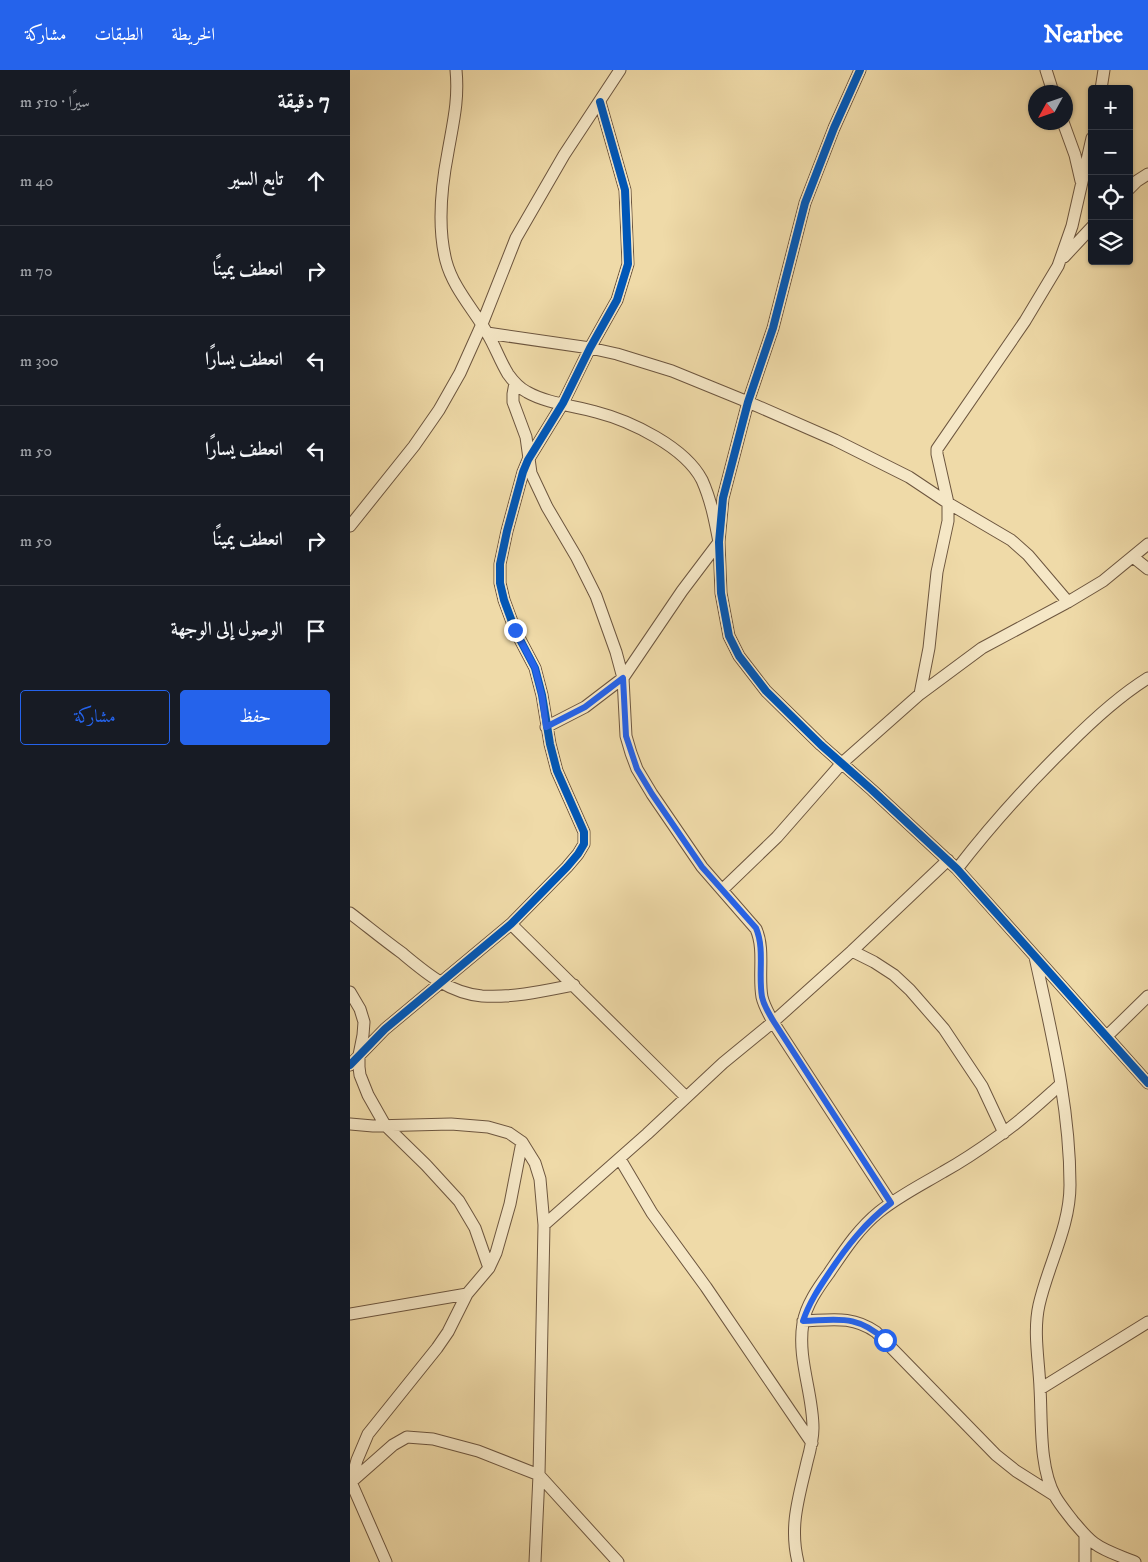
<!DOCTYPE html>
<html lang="ar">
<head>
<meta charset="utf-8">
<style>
	:root { --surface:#171b24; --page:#20242c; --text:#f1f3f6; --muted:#9ea1a6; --line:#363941; --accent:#2563eb }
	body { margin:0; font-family:"IM FELL DW Pica",Amiri,serif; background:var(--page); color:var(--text); direction:rtl }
	.controls { position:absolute; right:15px; top:15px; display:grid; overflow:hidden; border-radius:5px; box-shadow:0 1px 4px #0004 }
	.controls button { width:45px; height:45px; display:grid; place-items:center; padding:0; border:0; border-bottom:1px solid var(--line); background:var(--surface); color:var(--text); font:25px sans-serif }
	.compass { position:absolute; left:678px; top:15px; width:45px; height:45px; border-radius:50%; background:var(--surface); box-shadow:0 1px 4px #0004; rotate:230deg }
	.stop { position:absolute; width:15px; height:15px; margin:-11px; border:4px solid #2563eb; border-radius:50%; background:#fff }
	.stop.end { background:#2563eb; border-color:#fff; box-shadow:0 1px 5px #0008 }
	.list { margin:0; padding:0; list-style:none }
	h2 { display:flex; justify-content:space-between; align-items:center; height:65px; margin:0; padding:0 20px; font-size:21px }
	h2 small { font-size:16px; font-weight:400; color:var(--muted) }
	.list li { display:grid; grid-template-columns:32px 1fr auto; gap:15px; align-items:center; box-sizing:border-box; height:90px; padding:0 20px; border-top:1px solid var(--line) }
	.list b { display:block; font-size:19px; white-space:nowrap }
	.list em { font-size:16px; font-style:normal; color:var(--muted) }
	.actions { display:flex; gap:10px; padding:15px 20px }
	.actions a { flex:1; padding:11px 0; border:1px solid var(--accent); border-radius:5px; text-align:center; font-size:18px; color:var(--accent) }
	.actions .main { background:var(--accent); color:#fff }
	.icon { flex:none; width:28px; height:28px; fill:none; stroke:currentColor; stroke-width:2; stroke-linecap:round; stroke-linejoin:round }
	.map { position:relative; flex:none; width:798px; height:1492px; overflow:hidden; direction:ltr }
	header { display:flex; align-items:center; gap:30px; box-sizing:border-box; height:70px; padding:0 25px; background:var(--accent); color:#fff }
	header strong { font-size:24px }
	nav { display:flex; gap:28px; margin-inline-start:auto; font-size:18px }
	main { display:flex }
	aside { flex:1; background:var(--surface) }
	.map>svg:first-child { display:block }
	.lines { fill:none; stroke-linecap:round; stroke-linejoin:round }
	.street-casing { stroke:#6d563f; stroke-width:13 }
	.street { stroke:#f5e7c6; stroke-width:11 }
	.cycleway-casing { stroke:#f5e7c6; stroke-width:11 }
	.cycleway { stroke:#0057b8; stroke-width:8 }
	.route { stroke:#2563eb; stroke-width:6 }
</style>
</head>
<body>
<header>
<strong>Nearbee</strong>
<nav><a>الخريطة</a><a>الطبقات</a><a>مشاركة</a></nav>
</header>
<main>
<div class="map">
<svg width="798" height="1492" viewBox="0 0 798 1492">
	<rect width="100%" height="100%" fill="#efdaa8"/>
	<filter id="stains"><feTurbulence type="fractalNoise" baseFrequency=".004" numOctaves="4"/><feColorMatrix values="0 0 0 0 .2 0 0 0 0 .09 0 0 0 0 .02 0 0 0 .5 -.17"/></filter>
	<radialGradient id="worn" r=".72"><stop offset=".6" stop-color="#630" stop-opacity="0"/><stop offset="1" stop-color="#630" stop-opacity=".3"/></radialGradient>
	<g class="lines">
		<!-- street casing -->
		<g class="street-casing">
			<path id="street" d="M106,0C109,30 103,53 98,82C91,118 87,156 96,191C103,218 124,240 137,263C145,276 150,291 158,304C163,311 169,318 177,322C196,333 225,336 246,342C281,351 335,377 352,410C361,430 365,451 369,472L332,521L273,608L235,637L196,657
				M510,0L484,58L455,133L423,258L398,332L373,428L369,472L371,523L379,566L389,586L416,621L471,675L522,720L607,799L798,1013
				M696,0L703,22
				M751,19L754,0
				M713,52L725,85L731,111
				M779,119L787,111L798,104
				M714,187L742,157
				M137,263L240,278L267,284L322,301L398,332L485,370L559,407L598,433L661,470L678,485L718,532
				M165,313L163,324V332L176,367L181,403L197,437L227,488L246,526L266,582L273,608L276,666L281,683L287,699L302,724L352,797L406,859C415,879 408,905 412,927C414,936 419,944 423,952L541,1133
				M0,456L64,376L89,340L110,303L132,254L166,168L214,85L270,0
				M783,487L798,499
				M570,624L579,578L587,502L598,451V433L587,384V379L675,251L708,196L722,156L742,68
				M607,799C641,755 679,713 719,674C743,650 769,626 798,608
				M372,820L427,767L492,693L570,624L632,578L718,532L753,511L798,474
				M0,843C17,856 34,870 52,883C76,903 99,923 132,926C163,928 194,921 224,915
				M161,854L336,1027
				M502,881L524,892L544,905L560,920L594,959L632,1016L654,1063
				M685,887C701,961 720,1037 720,1115C720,1157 698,1195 689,1235C683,1262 689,1291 690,1318C692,1352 689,1397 705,1426C710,1435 717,1443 723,1451C729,1458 736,1467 744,1473C756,1482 771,1486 785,1492
				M0,922L10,939L14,952L13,965L9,985V997L10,1005L18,1025L35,1055L76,1095L109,1131L125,1158L139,1198
				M757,966L798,926
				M0,995L35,959L161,854L217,797L228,784L234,774V762L207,701L200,674L192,625L185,598L165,560L154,530L150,513V494L157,461L173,402L178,390L213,333L240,278L267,230L278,194L275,120L250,32
				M0,1054L23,1056L101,1054L138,1057L159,1063L172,1072L185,1093L190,1109L194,1155L189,1405L185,1492
				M270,1089L302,1143L356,1217L462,1373
				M194,1155L297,1064L373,993L423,952L502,881L598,790
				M0,1244L117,1224
				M453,1251C481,1250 502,1245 526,1262L646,1385L666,1401L704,1425
				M690,1319L798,1252
				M1,1412L43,1375L57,1367L83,1369L128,1381L189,1405L268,1492
				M36,1492L1,1412L7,1390L18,1364L87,1278L98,1262L117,1224L139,1198L146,1183L160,1134L172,1072
				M448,1492C439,1456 449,1427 457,1392C460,1381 463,1370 463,1358C463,1323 447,1289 453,1253C456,1235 468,1218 479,1203C494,1181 508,1159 529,1142C549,1126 571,1115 593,1102C613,1091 632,1078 650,1065C671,1051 692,1031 711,1014
				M735,1492V1465"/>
		</g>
		<!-- street -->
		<use href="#street" class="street"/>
		<!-- cycleway casing -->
		<g class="cycleway-casing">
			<path id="cycleway" d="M510,0L484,58L455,133L423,258L398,332L373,428L369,472L371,523L379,566L389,586L416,621L471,675L522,720L607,799L798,1013
				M0,995L35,959L161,854L217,797L228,784L234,774V762L207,701L200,674L192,625L185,598L165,560L154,530L150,513V494L157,461L173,402L178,390L213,333L240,278L267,230L278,194L275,120L250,32"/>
		</g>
		<!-- cycleway -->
		<use href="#cycleway" class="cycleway"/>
	</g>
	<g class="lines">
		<!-- route -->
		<path class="route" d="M165,560L185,598L192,626L196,657L235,637L273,608L276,666L287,699L302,724L352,797L406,858C415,879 408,905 412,927C414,936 419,944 424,952L541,1133C515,1153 497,1176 479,1203C469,1218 459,1233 453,1251C488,1250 507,1244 535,1270"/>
	</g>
	<rect width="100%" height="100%" filter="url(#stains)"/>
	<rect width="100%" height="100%" fill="url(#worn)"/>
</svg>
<div class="controls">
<button>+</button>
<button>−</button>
<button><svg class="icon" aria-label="locate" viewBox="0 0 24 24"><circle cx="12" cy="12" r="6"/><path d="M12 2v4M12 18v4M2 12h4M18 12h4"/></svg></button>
<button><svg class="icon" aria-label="layers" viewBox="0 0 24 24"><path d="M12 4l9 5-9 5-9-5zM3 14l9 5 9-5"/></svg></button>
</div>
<svg class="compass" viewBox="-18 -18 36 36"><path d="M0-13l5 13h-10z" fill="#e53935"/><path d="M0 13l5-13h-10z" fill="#9ea1a6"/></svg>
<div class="stop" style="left:535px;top:1270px"></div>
<div class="stop end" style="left:165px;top:560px"></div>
</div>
<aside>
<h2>7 دقيقة<small>سيرًا · 510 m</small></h2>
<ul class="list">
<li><svg class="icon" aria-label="ahead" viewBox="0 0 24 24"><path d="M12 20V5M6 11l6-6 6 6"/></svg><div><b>تابع السير</b></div><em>40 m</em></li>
<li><svg class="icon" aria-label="right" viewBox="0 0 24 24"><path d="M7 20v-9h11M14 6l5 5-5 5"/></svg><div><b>انعطف يمينًا</b></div><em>70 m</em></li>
<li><svg class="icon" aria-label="left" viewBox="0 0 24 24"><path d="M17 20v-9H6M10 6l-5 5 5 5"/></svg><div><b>انعطف يسارًا</b></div><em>300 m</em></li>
<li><svg class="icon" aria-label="left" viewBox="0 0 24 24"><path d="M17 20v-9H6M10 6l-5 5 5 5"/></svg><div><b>انعطف يسارًا</b></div><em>50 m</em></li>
<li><svg class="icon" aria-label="right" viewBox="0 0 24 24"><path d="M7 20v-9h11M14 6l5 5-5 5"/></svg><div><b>انعطف يمينًا</b></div><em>50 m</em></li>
<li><svg class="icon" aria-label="arrive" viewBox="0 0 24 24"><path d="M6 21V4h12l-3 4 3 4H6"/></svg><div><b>الوصول إلى الوجهة</b></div></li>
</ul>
<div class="actions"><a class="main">حفظ</a><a>مشاركة</a></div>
</aside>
</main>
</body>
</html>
